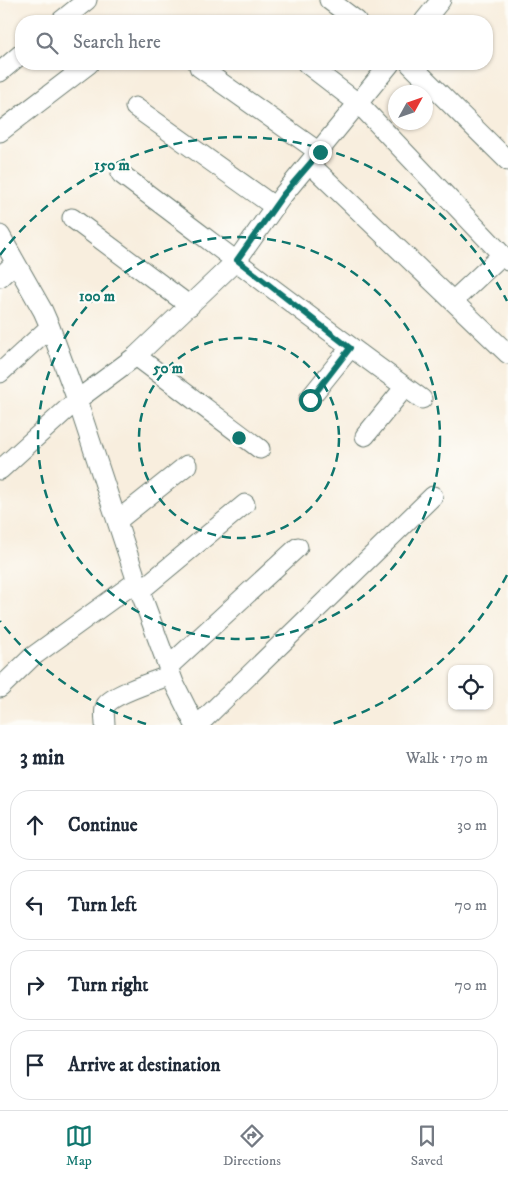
<!DOCTYPE html>
<html lang="en">
<head>
<meta charset="utf-8">
<style>
	:root { --surface:#fff; --page:#f2f2f3; --text:#1f2937; --muted:#747a83; --line:#e0e1e3; --accent:#0f766e }
	body { margin:0; font-family:"IM FELL DW Pica",serif; background:var(--page); color:var(--text) }
	.controls { position:absolute; right:15px; bottom:15px; display:grid; overflow:hidden; border-radius:10px; box-shadow:0 1px 4px #0004 }
	.controls button { width:45px; height:45px; display:grid; place-items:center; padding:0; border:0; border-bottom:1px solid var(--line); background:var(--surface); color:var(--text); font:25px sans-serif }
	.compass { position:absolute; left:388px; top:85px; width:45px; height:45px; border-radius:50%; background:var(--surface); box-shadow:0 1px 4px #0004; rotate:50deg }
	.stop { position:absolute; width:15px; height:15px; margin:-11px; border:4px solid #0f766e; border-radius:50%; background:#fff }
	.stop.end { background:#0f766e; border-color:#fff; box-shadow:0 1px 5px #0008 }
	.list { margin:0; padding:0; list-style:none }
	h2 { display:flex; justify-content:space-between; align-items:center; height:65px; margin:0; padding:0 20px; font-size:21px }
	h2 small { font-size:16px; font-weight:400; color:var(--muted) }
	.list li { display:grid; grid-template-columns:32px 1fr auto; gap:15px; align-items:center; box-sizing:border-box; height:70px; margin:0 10px 10px; padding:0 10px; border:1px solid var(--line); border-radius:20px }
	.list b { display:block; font-size:19px; white-space:nowrap }
	.list em { font-size:16px; font-style:normal; color:var(--muted) }
	.icon { flex:none; width:28px; height:28px; fill:none; stroke:currentColor; stroke-width:2; stroke-linecap:round; stroke-linejoin:round }
	.map { position:relative; flex:none; width:508px; height:725px; overflow:hidden }
	.search { position:absolute; background:var(--surface); box-shadow:0 1px 4px #0004; left:15px; right:15px; top:15px; height:55px; display:flex; align-items:center; gap:12px; box-sizing:border-box; padding:0 18px; border-radius:20px; color:var(--muted); font-size:19px }
	.sheet { height:385px; background:var(--surface) }
	nav { display:flex; justify-content:space-around; align-items:center; box-sizing:border-box; height:70px; border-top:1px solid var(--line); background:var(--surface); font-size:14px; color:var(--muted) }
	nav a { display:grid; justify-items:center; gap:2px }
	nav .on { color:var(--accent) }
	.map>svg:first-child { display:block }
	.lines { fill:none; stroke-linecap:round; stroke-linejoin:round }
	.minor-casing { stroke:#6b7b70; stroke-width:21 }
	.minor { stroke:#fff; stroke-width:19 }
	.route { stroke:#0f766e; stroke-width:6 }
	.ring { fill:none; stroke:#0f766e; stroke-width:2.5; stroke-dasharray:9 6 }
	.centre { fill:#0f766e; stroke:#fdfcf7; stroke-width:2.5 }
	.ring-label { font-size:15px; text-anchor:middle; font-weight:bold; fill:#0f766e; stroke:#fdfcf7; stroke-width:4.5; stroke-linejoin:round; paint-order:stroke }
</style>
</head>
<body>
<div class="map">
<svg width="508" height="725" viewBox="0 0 508 725">
	<rect width="100%" height="100%" fill="#fdfcf7"/>
	<filter id="ink" filterUnits="userSpaceOnUse"><feTurbulence type="fractalNoise" baseFrequency=".02" numOctaves="2"/><feDisplacementMap in="SourceGraphic" scale="10" xChannelSelector="R" yChannelSelector="G"/><feConvolveMatrix kernelMatrix="1 2 1 2 8 2 1 2 1" color-interpolation-filters="sRGB"/></filter>
	<filter id="wash" filterUnits="userSpaceOnUse"><feTurbulence type="fractalNoise" baseFrequency=".0096" numOctaves="4" result="noise"/><feDisplacementMap in="SourceGraphic" scale="20" xChannelSelector="R" yChannelSelector="G"/><feGaussianBlur stdDeviation="1.12" result="paint"/><feColorMatrix in="noise" values="0 0 0 0 0 0 0 0 0 0 0 0 0 0 0 0 0 1.4 0 .05"/><feComposite in="paint" operator="in"/></filter>
	<g filter="url(#wash)">
		<rect width="100%" height="100%" fill="#f8eede"/>
	</g>
	<g filter="url(#ink)">
		<g class="lines">
			<!-- minor casing -->
			<g class="minor-casing">
				<path id="minor" d="M329,0L357,21
					M61,21L87,0
					M424,21L441,0
					M307,64L359,104L508,261
					M410,64L508,161
					M199,67L319,152
					M0,72L21,54
					M135,107L275,207
					M0,132L89,64
					M310,164L508,354
					M121,174C221,249 320,326 422,399
					M72,218L190,306
					M0,235L43,311L50,327L77,400L140,591L174,683L195,725
					M0,277L15,263
					M453,301L502,255
					M136,356L260,449
					M0,373L50,327
					M309,399L350,348
					M365,436L405,387
					M0,470L77,400L136,356L237,260L283,195L390,64
					M117,521L187,465
					M140,591L245,504
					M169,666L298,547
					M0,688L32,657L137,581
					M105,725C105,719 103,711 106,705C113,694 158,680 171,675
					M198,725L433,496"/>
			</g>
			<!-- minor -->
			<use href="#minor" class="minor"/>
		</g>
	</g>
	<g class="lines" filter="url(#ink)">
		<!-- route -->
		<path class="route" d="M310,400L350,348L237,260L283,195L320,152"/>
	</g>
	<!-- distance rings -->
	<g class="ring">
		<circle cx="239" cy="438" r="100"/>
		<circle cx="239" cy="438" r="201"/>
		<path d="M507 575A301 301 0 0 1 332 724M146 724A301 301 0 0 1 0 621M0 255A301 301 0 0 1 507 301"/>
	</g>
	<circle cx="239" cy="438" r="8" class="centre"/>
	<g class="ring-label">
		<text x="112" y="170">150 m</text>
		<text x="97" y="301">100 m</text>
		<text x="168" y="373">50 m</text>
	</g>
</svg>
<div class="controls">
<button><svg class="icon" aria-label="locate" viewBox="0 0 24 24"><circle cx="12" cy="12" r="6"/><path d="M12 2v4M12 18v4M2 12h4M18 12h4"/></svg></button>
</div>
<svg class="compass" viewBox="-18 -18 36 36"><path d="M0-13l5 13h-10z" fill="#e53935"/><path d="M0 13l5-13h-10z" fill="#747a83"/></svg>
<div class="stop" style="left:310px;top:400px"></div>
<div class="stop end" style="left:320px;top:152px"></div>
<div class="search"><svg class="icon" aria-label="search" viewBox="0 0 24 24"><circle cx="10" cy="10" r="6"/><path d="M15 15l6 6"/></svg>Search here</div>
</div>
<section class="sheet">
<h2>3 min<small>Walk · 170 m</small></h2>
<ul class="list">
<li><svg class="icon" aria-label="ahead" viewBox="0 0 24 24"><path d="M12 20V5M6 11l6-6 6 6"/></svg><div><b>Continue</b></div><em>30 m</em></li>
<li><svg class="icon" aria-label="left" viewBox="0 0 24 24"><path d="M17 20v-9H6M10 6l-5 5 5 5"/></svg><div><b>Turn left</b></div><em>70 m</em></li>
<li><svg class="icon" aria-label="right" viewBox="0 0 24 24"><path d="M7 20v-9h11M14 6l5 5-5 5"/></svg><div><b>Turn right</b></div><em>70 m</em></li>
<li><svg class="icon" aria-label="arrive" viewBox="0 0 24 24"><path d="M6 21V4h12l-3 4 3 4H6"/></svg><div><b>Arrive at destination</b></div></li>
</ul>
</section>
<nav>
<a class="on"><svg class="icon" aria-label="map" viewBox="0 0 24 24"><path d="M3 6l6-2 6 2 6-2v14l-6 2-6-2-6 2zM9 4v14M15 6v14"/></svg>Map</a>
<a><svg class="icon" aria-label="directions" viewBox="0 0 24 24"><path d="M12 3l9 9-9 9-9-9zM9 14v-3h6M13 9l2 2-2 2"/></svg>Directions</a>
<a><svg class="icon" aria-label="saved" viewBox="0 0 24 24"><path d="M7 4h10v16l-5-4-5 4z"/></svg>Saved</a>
</nav>
</body>
</html>
